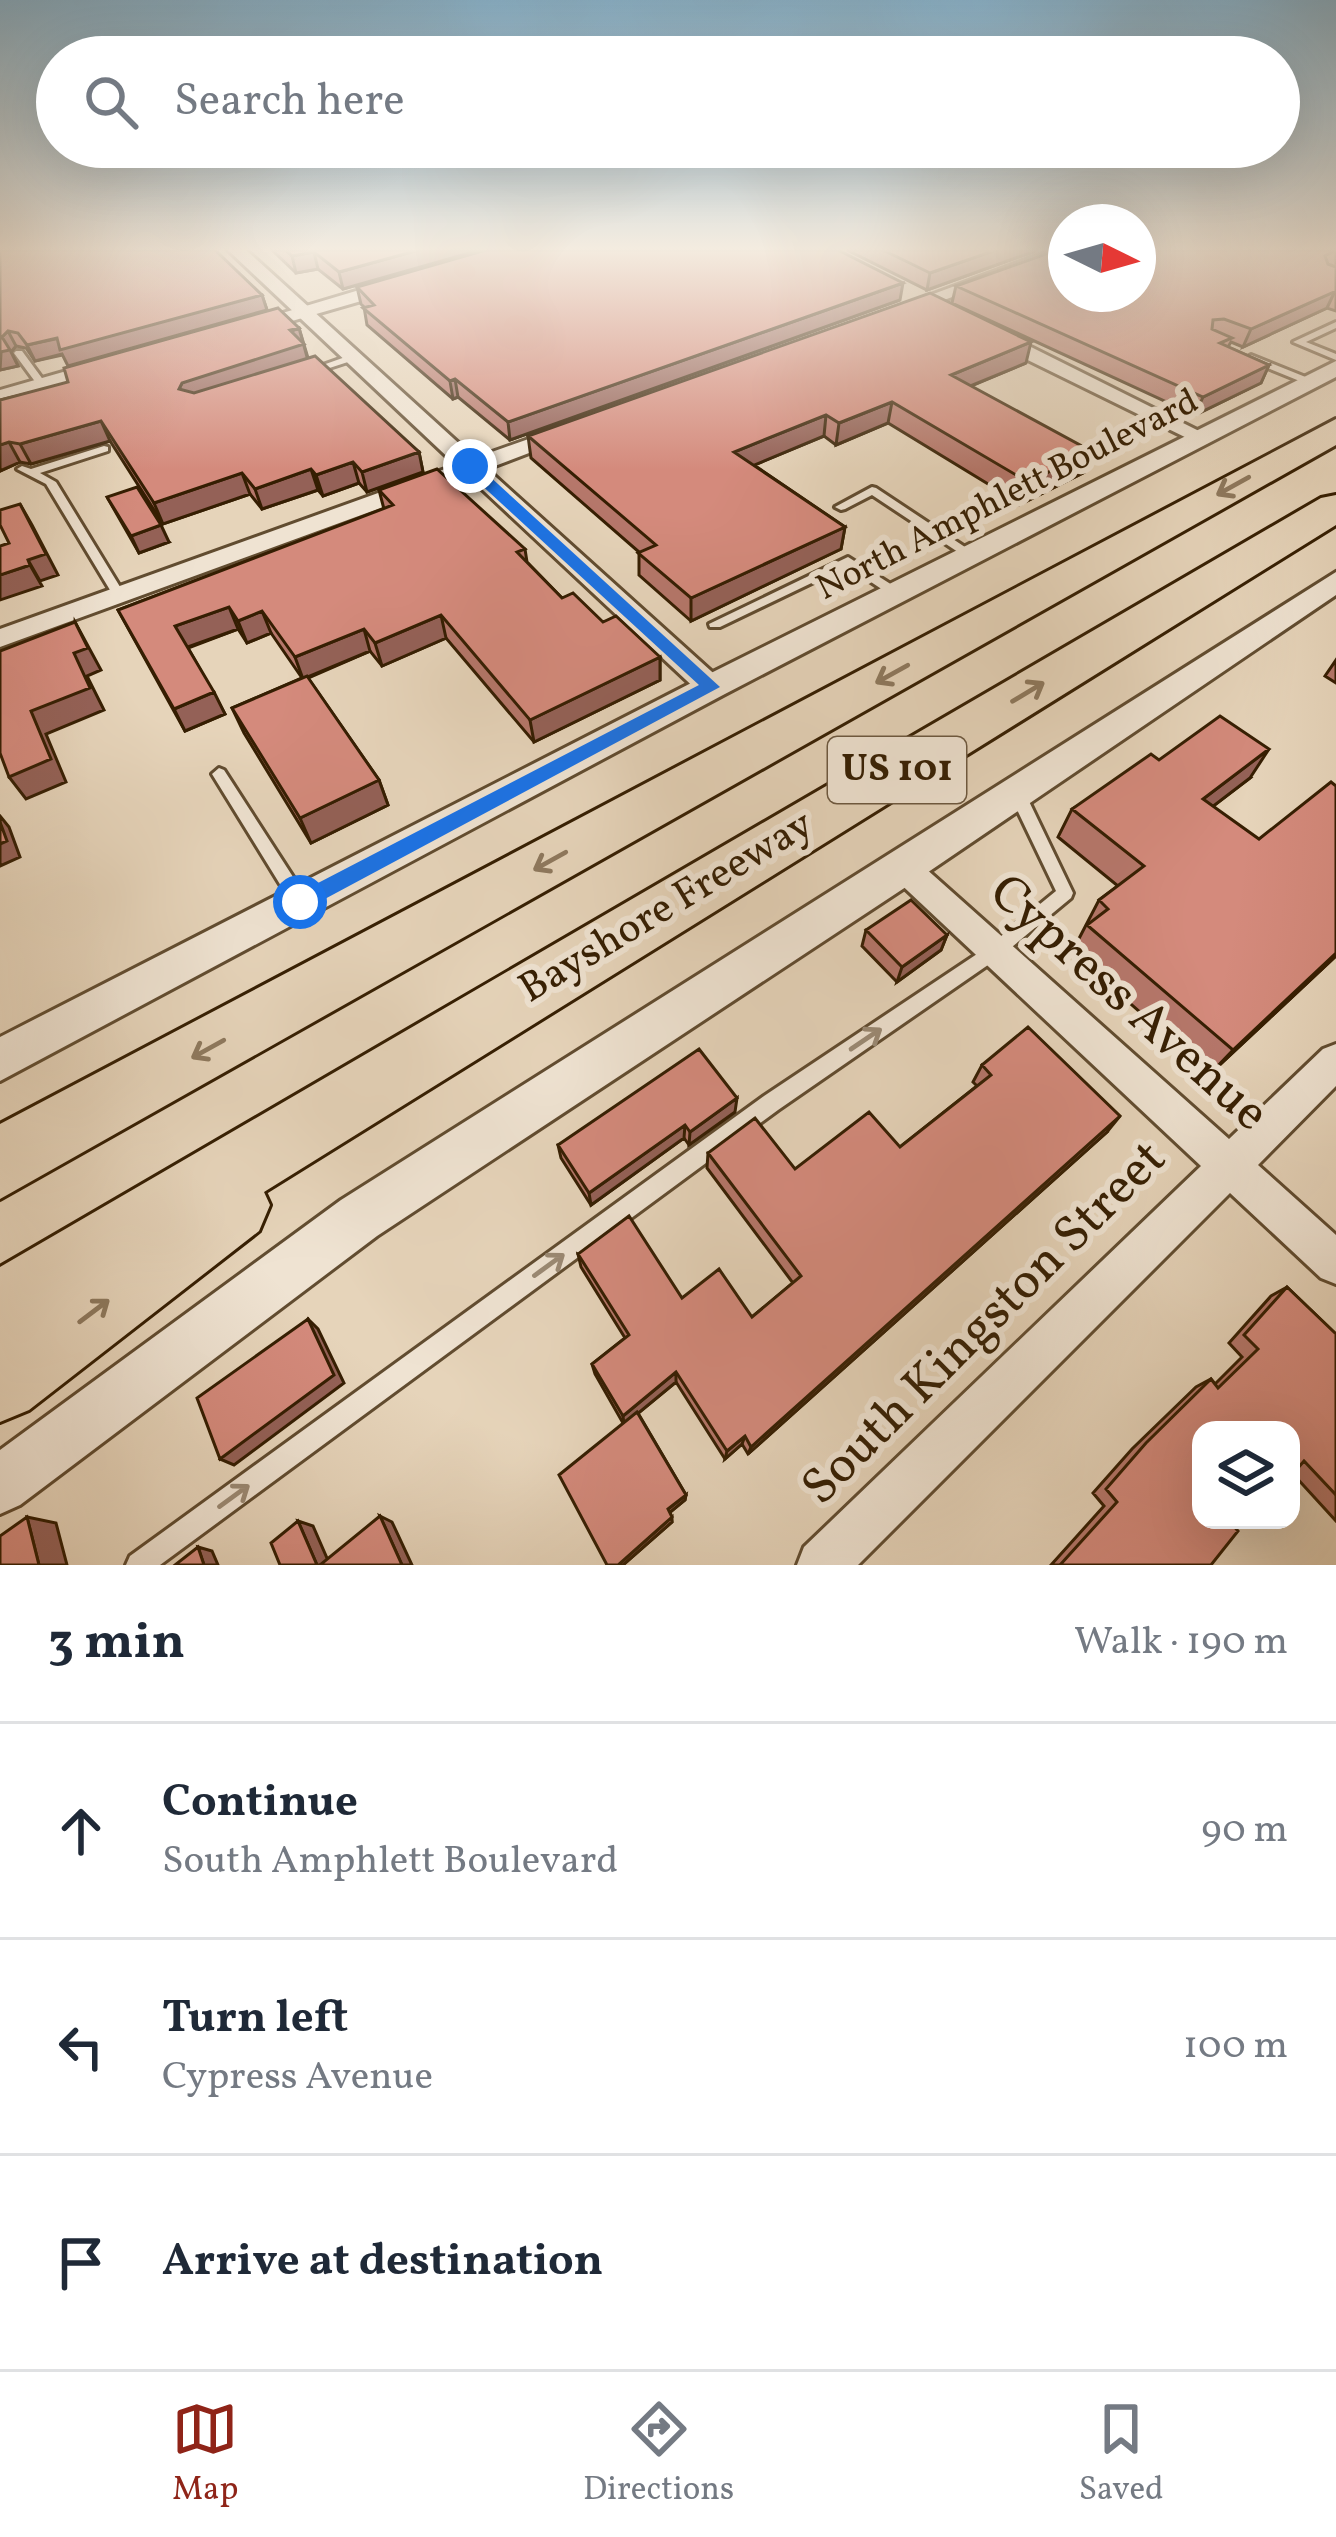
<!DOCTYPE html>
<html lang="en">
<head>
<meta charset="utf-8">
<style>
	:root { --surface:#fff; --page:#f6f6f7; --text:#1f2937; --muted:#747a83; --line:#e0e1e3; --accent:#8f2418 }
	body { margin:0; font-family:Vollkorn,serif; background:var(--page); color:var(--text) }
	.controls { position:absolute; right:36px; bottom:36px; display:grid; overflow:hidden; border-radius:24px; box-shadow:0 12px 48px #0002 }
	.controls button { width:108px; height:108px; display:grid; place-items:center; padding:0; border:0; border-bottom:3px solid var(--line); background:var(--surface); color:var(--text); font:60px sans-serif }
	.compass { position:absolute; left:1048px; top:204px; width:108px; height:108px; border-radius:50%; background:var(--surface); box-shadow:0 12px 48px #0002; rotate:95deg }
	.stop { position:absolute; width:36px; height:36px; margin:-27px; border:9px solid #1a73e8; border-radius:50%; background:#fff }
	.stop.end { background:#1a73e8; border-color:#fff; box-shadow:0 3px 12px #0008 }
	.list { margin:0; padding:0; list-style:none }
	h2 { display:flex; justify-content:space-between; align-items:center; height:156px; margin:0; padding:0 48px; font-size:51px }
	h2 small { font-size:39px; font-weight:400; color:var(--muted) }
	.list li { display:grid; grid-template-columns:78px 1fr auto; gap:36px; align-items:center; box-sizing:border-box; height:216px; padding:0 48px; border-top:3px solid var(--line) }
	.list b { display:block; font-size:45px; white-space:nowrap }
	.list p { margin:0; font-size:39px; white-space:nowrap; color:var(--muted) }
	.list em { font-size:39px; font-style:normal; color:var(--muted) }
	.icon { flex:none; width:66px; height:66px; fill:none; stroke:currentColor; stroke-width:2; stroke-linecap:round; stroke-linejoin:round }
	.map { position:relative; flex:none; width:1336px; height:1565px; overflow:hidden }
	.search { position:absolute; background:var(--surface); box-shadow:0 12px 48px #0002; left:36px; right:36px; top:36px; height:132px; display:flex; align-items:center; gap:30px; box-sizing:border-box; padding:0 42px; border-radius:66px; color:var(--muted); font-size:45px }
	.sheet { height:804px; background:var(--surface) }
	nav { display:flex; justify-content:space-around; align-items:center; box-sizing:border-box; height:168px; border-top:3px solid var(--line); background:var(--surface); font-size:33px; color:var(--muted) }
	nav a { display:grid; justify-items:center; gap:6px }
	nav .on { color:var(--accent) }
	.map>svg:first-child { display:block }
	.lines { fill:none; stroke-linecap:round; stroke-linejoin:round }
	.service-casing { stroke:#614c30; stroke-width:6 }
	.minor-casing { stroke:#614c30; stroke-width:6 }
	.tertiary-casing { stroke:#614c30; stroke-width:6 }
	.motorway-casing { stroke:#351e02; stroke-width:6 }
	.service { fill:#efe3d2; fill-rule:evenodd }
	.minor { fill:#efe3d2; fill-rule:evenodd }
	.tertiary { fill:#efe3d2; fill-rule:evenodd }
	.motorway { fill:#e6d4ba; fill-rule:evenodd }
	.wall { fill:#b6776b; stroke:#351e02; stroke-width:3 }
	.shaded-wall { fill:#946157; stroke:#351e02; stroke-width:3 }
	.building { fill:#d48a7c; stroke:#351e02; stroke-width:3 }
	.oneway { stroke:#8e795e }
	.oneway2 { stroke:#9b8a74 }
	.route { fill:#1a73e8 }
	.labels { text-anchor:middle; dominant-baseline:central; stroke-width:12; stroke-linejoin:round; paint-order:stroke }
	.far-street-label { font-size:36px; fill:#351e02; stroke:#efe3d2 }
	.shield { fill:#efe3d2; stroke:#6d5940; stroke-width:3 }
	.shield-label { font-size:39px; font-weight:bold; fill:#351e02 }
	.street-label { font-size:42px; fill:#351e02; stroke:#efe3d2 }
	.near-street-label { font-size:51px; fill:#351e02; stroke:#efe3d2 }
</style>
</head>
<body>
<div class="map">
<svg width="1336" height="1565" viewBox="0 0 1336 1565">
	<rect width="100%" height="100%" fill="#e6d4ba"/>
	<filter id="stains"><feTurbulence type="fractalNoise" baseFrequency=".00167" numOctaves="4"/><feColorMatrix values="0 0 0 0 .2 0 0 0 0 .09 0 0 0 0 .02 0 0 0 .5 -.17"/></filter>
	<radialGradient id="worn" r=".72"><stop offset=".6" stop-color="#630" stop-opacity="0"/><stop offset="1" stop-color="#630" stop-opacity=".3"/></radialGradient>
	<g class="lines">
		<!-- service casing -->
		<g class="service-casing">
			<path id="service" d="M1336,322V328L1306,342L1336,354V360L1293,342Z
				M16,351H22L47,385L45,387H39L14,353Z
				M351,355L354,356V360L308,375L303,372Z
				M1251,355L1313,380L1315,382L1307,384L1248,360L1246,358Z
				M104,446L108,447V451L40,473L56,482L125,595L119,599L113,595L46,484L17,469L22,466L31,469Z
				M872,487L876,488L977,555L975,558H967L872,495L845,509L841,510L835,507Z
				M848,557L900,590V596H892L847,566L720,627H710L709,624Z
				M219,768L224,770L306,897L308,902L306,907L300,909L294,907L212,774Z
				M1017,787L1022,789L1025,793L1073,893L1071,898L1001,956L778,1110L160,1565H126L130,1556L764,1096L989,946L1056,891L1009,793L1012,789Z"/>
		</g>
		<!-- minor casing -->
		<g class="minor-casing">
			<path id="minor" d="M228,250H246L475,458L557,429H571V437L487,469L721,680L725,687L721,694H701L468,476L0,647V629L456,465Z
				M1052,250H1066V256L908,313L893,309Z
				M987,332H1001L1213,438L1195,442L987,340Z
				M904,855L915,859L1229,1139L1323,1049L1336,1044V1086L1258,1165L1336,1235V1284L1321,1278L1230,1193L858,1565H797L804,1547L1201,1166L893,877L888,868L893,859Z"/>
		</g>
		<!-- tertiary casing -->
		<g class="tertiary-casing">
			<path id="tertiary" d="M406,276L416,282L413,286L240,336L229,329Z
				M112,358L120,360V370L0,404V390Z
				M1336,361V377L723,695L0,1081V1037L699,679Z
				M1336,572V595L918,879L377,1236L20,1505L0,1514V1450L341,1200Z"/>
		</g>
		<!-- motorway casing -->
		<g class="motorway-casing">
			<path id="motorway" d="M1336,419V445L0,1199V1124Z
				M1336,495V525L264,1192L270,1205L259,1231L29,1410L0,1422V1267L1321,498Z"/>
		</g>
		<!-- service -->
		<use href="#service" class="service"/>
		<!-- minor -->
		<use href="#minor" class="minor"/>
		<!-- tertiary -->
		<use href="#tertiary" class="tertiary"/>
		<!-- motorway -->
		<use href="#motorway" class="motorway"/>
	</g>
	<!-- wall -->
	<path class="wall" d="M0,250L262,295L267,310L35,361L26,348L16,346L11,352L18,366L0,370Z
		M272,250H480L343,289L318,269L296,273Z
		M847,250H1038L927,290Z
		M1336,250V311L1327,308L1243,347L1231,342L1228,347L1269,365L1261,383L1195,415L952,303L956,286Z
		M357,287L900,300L510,440L458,397L453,399L367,325L364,307L361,304Z
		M299,328L308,358L419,452L423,472L367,492L359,483L323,496L318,490L262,509L250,494L163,524L110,441L31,464L20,462L0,471V400Z
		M1026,363L971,386L1083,473L1021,504L888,423L836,445L824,436L754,465L845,527L841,549L691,621L639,575V552L531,458L528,436Z
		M379,490L525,549L527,562L562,598L660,657V680L534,742L446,638L382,666L370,651L308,678L379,780L388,805L311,843L244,733L232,708L302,678L271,633L247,643L238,629L188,648L225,714L185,731L118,610L384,509Z
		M107,497L169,542L139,553Z
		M1336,660V683L1325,676Z
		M1159,760L1250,778L1213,806L1336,956L1210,1074L1072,952L1099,900L1118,886L1058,837L1072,809Z
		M866,930L947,935L941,950L897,982L862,946Z
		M982,1065L1107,1132L748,1454L742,1444L725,1459L676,1382L638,1413L686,1495L685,1500L670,1512L672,1522L623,1565H607L623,1423L595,1374L592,1364L625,1338L581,1267L578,1254L682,1298L752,1317L793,1283L707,1168L708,1153L795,1169L900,1147L977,1086L973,1082Z
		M735,1112L689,1145L684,1138L591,1205L561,1158L558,1145Z
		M1287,1287L1336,1334V1521L1293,1474L1291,1430L1231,1523L1211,1565H1051L1104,1506L1093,1493L1132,1449L1196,1387L1211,1379L1215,1384L1242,1357L1229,1343L1271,1296Z"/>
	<!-- shaded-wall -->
	<path class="shaded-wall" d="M419,250H480L343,289L339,272Z
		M996,250H1038L927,290L930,273Z
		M314,252L318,269L296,273L292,256Z
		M903,283L900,300L510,440L508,422Z
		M1335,291L1327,308L1243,347L1251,329Z
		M262,295L267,310L68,366L62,354L35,361L27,345Z
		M299,328L309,364L190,403L179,389L182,383Z
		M8,331L16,346L11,352L18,366L0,370L2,337Z
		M1031,342L1026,363L946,396L951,375Z
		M1269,365L1261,383L1195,415L1203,397Z
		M455,379L458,397L453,399L450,381Z
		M892,402L888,423L836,445L839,423Z
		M826,415L824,436L733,474L734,452Z
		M101,421L110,441L31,464L20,444Z
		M9,442L20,462L0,471V445Z
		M1091,451L1083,473L1021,504L1028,482Z
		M419,452L423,472L367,492L362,472Z
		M353,462L359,483L323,496L316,475Z
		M311,469L318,490L262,509L255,489Z
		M242,473L250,494L163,524L154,503Z
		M20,504L32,525L58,575L40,581L28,560Z
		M161,525L169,542L139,553L131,536Z
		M845,527L841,549L691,621V598Z
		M30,565L42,586L0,600V575Z
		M229,607L238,629L185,648L175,626Z
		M262,611L271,633L247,643L238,621Z
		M441,615L446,638L382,666L375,643Z
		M75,622L101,670L87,676L104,710L46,734L66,782L26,799L9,777L31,711L74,653Z
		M364,629L370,651L303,679L295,657Z
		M660,657V680L534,742L530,720Z
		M214,692L225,714L185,731L174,709Z
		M1269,749L1250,778L1186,827L1203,799Z
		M379,780L388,805L311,843L300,818Z
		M0,816L9,827L20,857L0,866Z
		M947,935L941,950L897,982L902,967Z
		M1336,953V956L1210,1074L1233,1050Z
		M737,1098L735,1112L689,1145L690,1132Z
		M1120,1116L1107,1132L748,1454L751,1447Z
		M685,1125L684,1138L591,1205L589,1193Z
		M308,1319L318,1329L344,1383L234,1465L220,1459Z
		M676,1372V1382L624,1425L623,1416Z
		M745,1436L742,1444L725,1459L727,1451Z
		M686,1495L685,1500L668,1514V1509Z
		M380,1516L392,1522L412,1565H402Z
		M27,1517L56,1523L67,1565H39Z
		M672,1517V1522L623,1565H618Z
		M298,1521L313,1526L330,1565H317Z
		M198,1547L212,1551L218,1565H204Z"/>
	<!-- building -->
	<path class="building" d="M0,250H215L262,295L60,350L57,338L27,345L18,333L8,331L2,337L10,350L0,352Z
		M285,250H419L339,272L314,252L292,256Z
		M486,250H838L903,283L508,422L455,379L450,381L363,308L374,305L357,287Z
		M883,250H996L930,273Z
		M1057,250H1066V294H1138V250H1336L1325,256L1328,264L1336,267V291L1251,329L1224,319L1213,320L1212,329L1232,338L1220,343L1269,365L1203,397L956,286Z
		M930,293L1031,342L951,375L1091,451L1028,482L892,402L839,423L826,415L734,452L845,527L691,598L638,553L656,545L528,436Z
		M278,308L299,328L290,330L304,344L182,383L179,389L194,393L315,356L419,452L362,472L353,462L316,475L311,469L255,489L242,473L154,503L101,421L20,444L9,442L0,445V400L68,382L64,368Z
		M437,469L525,549L517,552L562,598L573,593L603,622L616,616L660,657L530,720L441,615L375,643L364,629L295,657L262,611L238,621L229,607L175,626L214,692L174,709L118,610L393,505L379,490Z
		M137,487L161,525L131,536L107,497Z
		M20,504L46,554L28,560L30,565L0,575V546L9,543L0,525V510Z
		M75,622L88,648L74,653L90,688L31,711L51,759L9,777L0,753V651Z
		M307,676L379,780L300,818L232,708Z
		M1220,716L1269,749L1203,799L1259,839L1331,782L1336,786V953L1233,1050L1087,925L1108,909L1099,900L1144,866L1072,809L1151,754L1159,760Z
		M0,822L7,841L0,844Z
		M911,900L947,935L902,967L866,930Z
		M1028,1027L1120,1116L751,1447L745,1436L727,1451L676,1372L623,1416L592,1364L629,1335L578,1254L629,1216L682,1298L719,1269L752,1317L801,1276L708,1153L755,1118L795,1169L869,1112L900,1147L991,1075L982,1065Z
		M699,1049L737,1098L690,1132L685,1125L589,1193L558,1145Z
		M1287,1287L1336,1334V1495L1304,1461L1291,1476V1430H1201V1520H1234L1231,1523L1238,1531L1211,1565H1060L1117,1502L1106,1489L1146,1443L1211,1379L1218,1388L1258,1349L1244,1335Z
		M308,1319L334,1375L220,1459L197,1398Z
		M637,1412L686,1495L668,1509L672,1517L618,1565H607L559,1475Z
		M380,1516L402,1565H320Z
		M27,1517L39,1565H0V1536Z
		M298,1521L317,1565H280L271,1543Z
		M198,1547L204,1565H175Z"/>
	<!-- one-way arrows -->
	<defs><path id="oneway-shaft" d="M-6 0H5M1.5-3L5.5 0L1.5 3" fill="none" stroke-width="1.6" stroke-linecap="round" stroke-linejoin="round" transform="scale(3)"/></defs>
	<g class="oneway">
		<use href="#oneway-shaft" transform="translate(1233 486) rotate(151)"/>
		<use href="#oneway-shaft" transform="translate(892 674) rotate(151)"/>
		<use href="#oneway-shaft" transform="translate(1028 692) rotate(-31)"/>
		<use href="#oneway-shaft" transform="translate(550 861) rotate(151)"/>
		<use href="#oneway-shaft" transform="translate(208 1049) rotate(151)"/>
		<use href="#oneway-shaft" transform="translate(94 1311) rotate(-37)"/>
	</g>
	<g class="oneway2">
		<use href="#oneway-shaft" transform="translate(866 1039) rotate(-34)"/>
		<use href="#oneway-shaft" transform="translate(549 1265) rotate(-36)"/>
		<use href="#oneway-shaft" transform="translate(234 1496) rotate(-36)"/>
	</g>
	<!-- sky -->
	<linearGradient id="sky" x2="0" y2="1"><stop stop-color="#87b6d3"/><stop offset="0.53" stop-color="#f4ece0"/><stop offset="1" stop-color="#f4ece0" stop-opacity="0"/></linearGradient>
	<rect width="1336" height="470" fill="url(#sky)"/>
	<!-- route -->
	<path class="route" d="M465,463H475L720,687L308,908H293V896L699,685L465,470Z"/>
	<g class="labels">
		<!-- far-street labels -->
		<g class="far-street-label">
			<text transform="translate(1008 496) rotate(-27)">North Amphlett Boulevard</text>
		</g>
		<!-- shield labels -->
		<rect class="shield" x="828" y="737" width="138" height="66" rx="9"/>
		<g class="shield-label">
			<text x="897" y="770">US 101</text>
		</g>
		<!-- street labels -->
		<g class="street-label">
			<text transform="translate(667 908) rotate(-31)">Bayshore Freeway</text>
		</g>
		<!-- near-street labels -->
		<g class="near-street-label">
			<text transform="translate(1128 1004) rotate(42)">Cypress Avenue</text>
			<text transform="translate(985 1324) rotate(-45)">South Kingston Street</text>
		</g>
	</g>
	<rect width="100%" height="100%" filter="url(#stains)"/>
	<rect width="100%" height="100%" fill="url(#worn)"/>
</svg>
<div class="controls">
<button><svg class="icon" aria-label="layers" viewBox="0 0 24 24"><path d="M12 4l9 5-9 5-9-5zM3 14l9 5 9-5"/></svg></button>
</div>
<svg class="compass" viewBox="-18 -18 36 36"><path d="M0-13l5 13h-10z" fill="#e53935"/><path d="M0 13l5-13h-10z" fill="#747a83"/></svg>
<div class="stop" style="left:300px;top:902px"></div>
<div class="stop end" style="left:470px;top:466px"></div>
<div class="search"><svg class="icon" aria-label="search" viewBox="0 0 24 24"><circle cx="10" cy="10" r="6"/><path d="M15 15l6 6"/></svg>Search here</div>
</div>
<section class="sheet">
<h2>3 min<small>Walk · 190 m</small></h2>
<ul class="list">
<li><svg class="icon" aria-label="ahead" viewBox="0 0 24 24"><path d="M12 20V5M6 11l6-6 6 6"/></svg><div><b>Continue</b><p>South Amphlett Boulevard</p></div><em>90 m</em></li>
<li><svg class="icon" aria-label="left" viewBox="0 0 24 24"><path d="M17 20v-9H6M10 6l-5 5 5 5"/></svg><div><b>Turn left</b><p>Cypress Avenue</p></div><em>100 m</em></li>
<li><svg class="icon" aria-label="arrive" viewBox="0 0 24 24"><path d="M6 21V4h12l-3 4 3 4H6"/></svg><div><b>Arrive at destination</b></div></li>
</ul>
</section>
<nav>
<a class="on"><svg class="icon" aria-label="map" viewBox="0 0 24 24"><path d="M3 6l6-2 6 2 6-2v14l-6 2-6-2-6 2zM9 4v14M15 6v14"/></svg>Map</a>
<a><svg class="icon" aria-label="directions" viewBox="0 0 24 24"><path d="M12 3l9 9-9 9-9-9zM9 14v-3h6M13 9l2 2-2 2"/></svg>Directions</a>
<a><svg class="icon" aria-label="saved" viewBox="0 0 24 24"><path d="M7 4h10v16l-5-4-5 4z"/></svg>Saved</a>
</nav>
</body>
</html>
